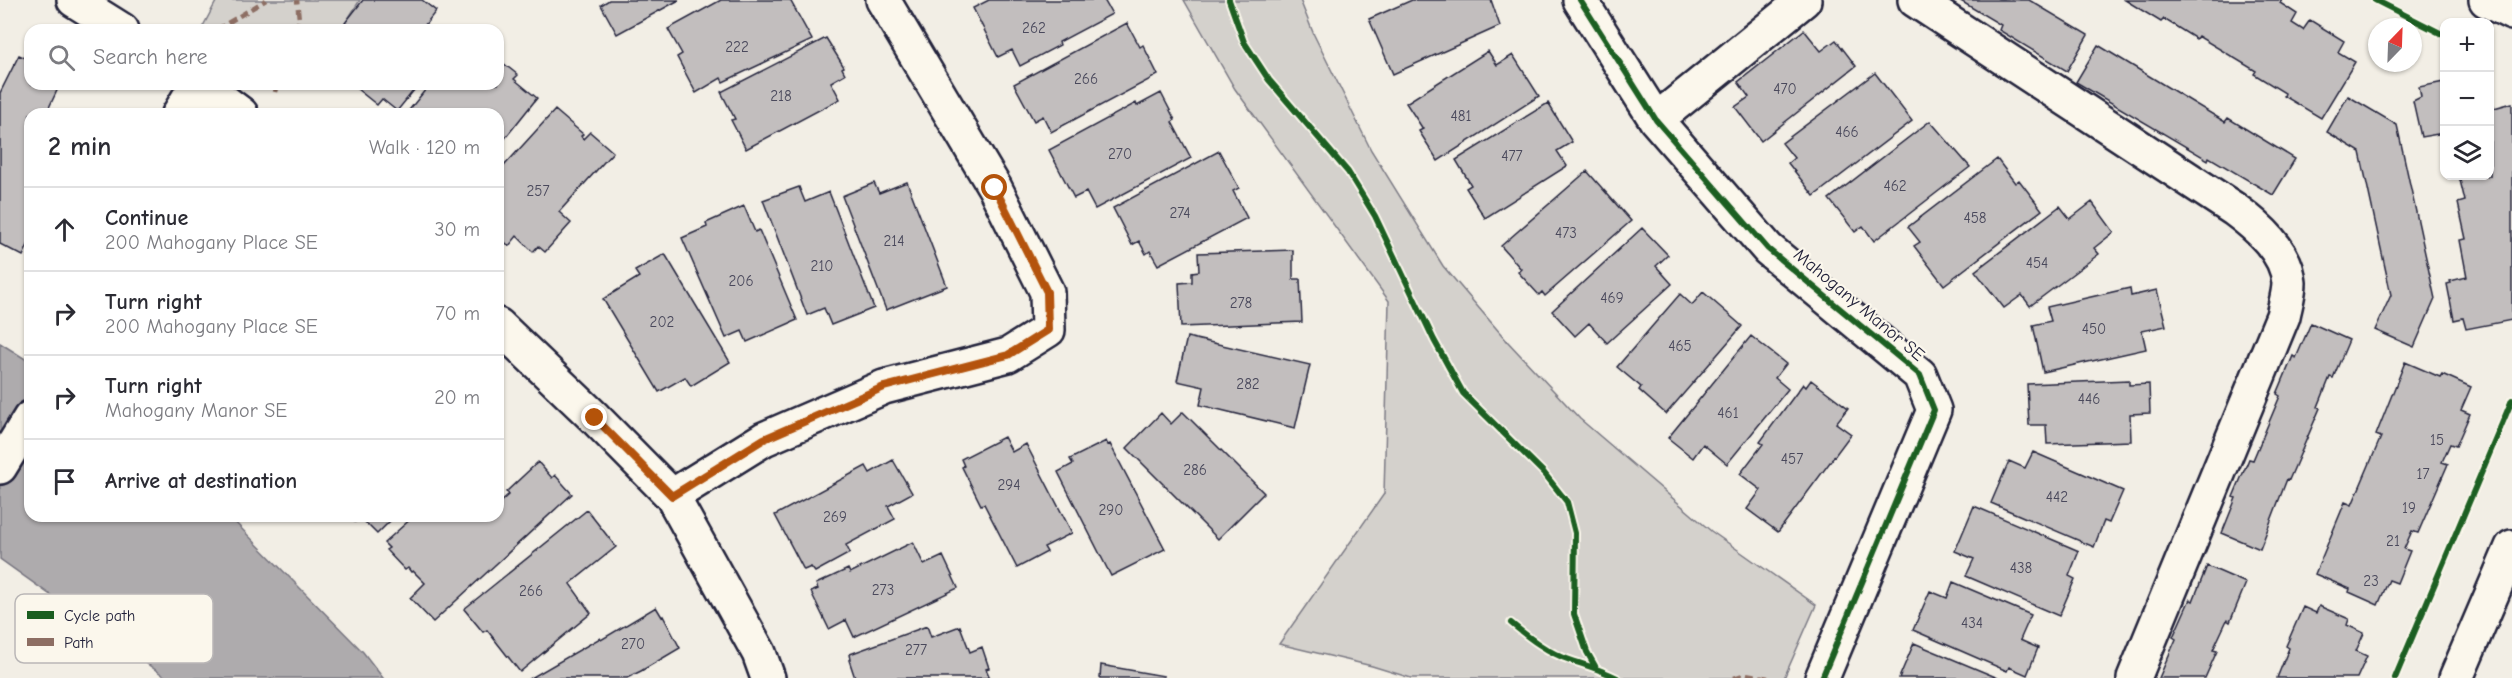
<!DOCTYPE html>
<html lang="en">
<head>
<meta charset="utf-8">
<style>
	:root { --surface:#fff; --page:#f7f7f7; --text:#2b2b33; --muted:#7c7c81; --line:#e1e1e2 }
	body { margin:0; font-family:"Comic Neue",sans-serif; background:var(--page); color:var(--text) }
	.controls { position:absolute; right:18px; top:18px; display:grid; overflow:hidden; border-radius:12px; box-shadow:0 2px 4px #0004 }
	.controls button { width:54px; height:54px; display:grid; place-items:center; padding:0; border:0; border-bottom:2px solid var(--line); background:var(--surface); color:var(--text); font:30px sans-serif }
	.compass { position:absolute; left:2368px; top:18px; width:54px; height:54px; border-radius:50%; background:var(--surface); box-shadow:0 2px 4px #0004; rotate:23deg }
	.stop { position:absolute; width:18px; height:18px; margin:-14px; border:4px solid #b45309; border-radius:50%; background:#fff }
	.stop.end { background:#b45309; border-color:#fff; box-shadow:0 2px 6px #0008 }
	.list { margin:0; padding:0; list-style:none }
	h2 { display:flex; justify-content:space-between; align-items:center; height:78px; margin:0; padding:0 24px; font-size:26px }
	h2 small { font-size:20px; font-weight:400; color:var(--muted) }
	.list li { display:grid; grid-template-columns:39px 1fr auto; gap:18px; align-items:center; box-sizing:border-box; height:84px; padding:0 24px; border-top:2px solid var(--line) }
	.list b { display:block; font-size:22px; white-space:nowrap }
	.list p { margin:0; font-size:20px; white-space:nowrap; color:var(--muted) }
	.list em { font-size:20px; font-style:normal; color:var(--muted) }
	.icon { flex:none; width:33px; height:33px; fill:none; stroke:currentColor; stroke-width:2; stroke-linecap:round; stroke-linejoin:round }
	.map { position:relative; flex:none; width:2512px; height:678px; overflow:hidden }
	.search { position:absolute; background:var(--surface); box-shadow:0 2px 4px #0004; left:24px; top:24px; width:480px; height:66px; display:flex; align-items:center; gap:15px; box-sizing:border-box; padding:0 21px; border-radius:18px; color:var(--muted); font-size:22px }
	.panel { position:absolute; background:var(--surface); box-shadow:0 2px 4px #0004; left:24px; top:108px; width:480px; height:414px; border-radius:18px }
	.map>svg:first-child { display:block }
	.green { fill:#d4d1cc; stroke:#7b7a84; stroke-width:1.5 }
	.water { fill:#aeabad; stroke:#76747f; stroke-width:1.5 }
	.building { fill:#c2bebe; stroke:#22223b; stroke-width:1.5 }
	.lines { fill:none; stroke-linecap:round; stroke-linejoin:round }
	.minor-casing { stroke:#22223b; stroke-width:38 }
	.minor { stroke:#fbf7ec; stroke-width:33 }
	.quiet { stroke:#8d6e63; stroke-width:4.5; stroke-dasharray:9 4.5; stroke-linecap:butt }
	.cycleway-casing { stroke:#fbf7ec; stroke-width:10 }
	.cycleway { stroke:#1b5e20; stroke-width:6 }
	.route { stroke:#b45309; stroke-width:8 }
	.labels { text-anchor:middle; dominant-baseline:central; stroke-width:4.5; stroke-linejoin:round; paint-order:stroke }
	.number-label { font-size:15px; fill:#4a495c }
	.street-label { font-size:18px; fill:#22223b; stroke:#fbf7ec }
	.key { fill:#fbf7ec; stroke:#bab7b7; stroke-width:1.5 }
	.key-label { font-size:16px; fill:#22223b }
</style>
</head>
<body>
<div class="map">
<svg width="2512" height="678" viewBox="0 0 2512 678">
	<rect width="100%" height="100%" fill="#f2eee5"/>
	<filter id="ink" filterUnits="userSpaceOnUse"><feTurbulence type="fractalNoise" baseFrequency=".0167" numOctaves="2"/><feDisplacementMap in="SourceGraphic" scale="12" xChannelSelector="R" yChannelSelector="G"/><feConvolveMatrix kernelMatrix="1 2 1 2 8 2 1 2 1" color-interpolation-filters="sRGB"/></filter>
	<g filter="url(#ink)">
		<!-- green -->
		<path class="green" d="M217,0H360L341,30H201Z
			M1184,0H1300L1314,35L1371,150L1443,266L1507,341L1580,419L1711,531L1816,605L1784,678H1411L1372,666L1279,644L1384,494L1389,301L1235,89Z"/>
		<!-- water -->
		<path class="water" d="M0,343L30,362V516H229L363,652L383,678H167L0,559Z"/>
		<!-- building -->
		<path class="building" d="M363,0H422L436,11L421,30H344L348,25L345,23Z
			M609,0H679L617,34L601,5Z
			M721,0H790L812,40L723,82L721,78L696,93L677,57L682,54L668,29Z
			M989,0H1104L1112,14L1059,42L1060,45L1020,66L1012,50L998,57L973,8Z
			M1412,0H1491L1500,26L1393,74L1369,19Z
			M1959,0H2029L2088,35L2067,71L1999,30L2001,25Z
			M2125,0H2282L2280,3L2297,14L2292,23L2303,30L2310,20L2344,41L2338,52L2355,62L2321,118L2284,96L2285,93L2254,74L2256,71L2198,36L2196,39L2164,19L2161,22Z
			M1127,23L1140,47L1143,45L1158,75L1051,132L1043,116L1034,121L1014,84Z
			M1804,30L1821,51L1836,40L1856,66L1761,141L1735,107L1749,97L1738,82Z
			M826,38L844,67L842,68L845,74L831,82L840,99L746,149L731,120L735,119L721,92Z
			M2098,45L2225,122L2228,118L2295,159L2273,195L2209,157L2208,160L2076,82Z
			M1488,51L1497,65L1513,55L1539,96L1438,161L1419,131L1423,129L1406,103Z
			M19,55L30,60V84H60L46,114H30V241L23,256L0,244V93Z
			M498,59L518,75L514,79L537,98L498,147V114H406L430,84H498Z
			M1875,73L1912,121L1814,196L1788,163L1794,158L1782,143Z
			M2444,82V136V133L2421,137L2413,101L2421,97L2419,87Z
			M351,84H419L397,111L382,99L377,105Z
			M2490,84L2494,108L2512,103V320L2466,329L2463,318L2454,320L2447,284L2451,283L2450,281L2467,277L2460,240L2466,239L2458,203L2465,201L2459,176H2490Z
			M1161,93L1175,120L1172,122L1191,158L1095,209L1086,192L1074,198L1049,150L1136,103L1137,106Z
			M2348,96L2397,125L2435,299L2414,347L2375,330L2391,295L2360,152L2327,132Z
			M1548,103L1572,142L1557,151L1567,166L1485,218L1466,188L1471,185L1456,160Z
			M555,110L583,134L581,136L583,139L590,132L613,152L559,212L571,223L545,252L538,246L533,252L517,236L509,246L498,236V169L501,166L503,167Z
			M1930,121L1970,167L1874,241L1863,226L1855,232L1829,199Z
			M1219,151L1239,188L1233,191L1247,218L1158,265L1150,251L1146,254L1139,241L1132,245L1113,208Z
			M1997,159L2015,183L2019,180L2042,210L1944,285L1914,246L1920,242L1908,227Z
			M1587,171L1631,221L1545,296L1542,292L1539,295L1518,272L1521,269L1501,246Z
			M907,182L947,286L886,310L842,196L874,183L879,193Z
			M799,187L805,202L829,192L874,308L831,325L824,308L807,315L763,200Z
			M2092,202L2114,232L2094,248L2099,254L2030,306L2022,295L2004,308L1975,271L2060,206L2070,219Z
			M744,206L755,232L759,230L797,320L747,342L742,331L726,338L682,238L707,227L706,223Z
			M1642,228L1668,255L1656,266L1672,284L1607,343L1589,323L1575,336L1552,311Z
			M1293,250V279H1300L1302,322L1181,327L1179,283L1192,282V272L1199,271L1198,253Z
			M665,254L730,362L691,386L685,377L659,392L603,299L639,277L635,271Z
			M2130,288L2131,296L2157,290L2166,326L2142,331L2146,349L2043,372L2033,325L2051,321L2047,307Z
			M1703,292L1742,326L1666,414L1639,390L1641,387L1617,367L1680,294L1692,305Z
			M2311,323L2349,340L2333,378L2330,377L2318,407L2320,408L2289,480L2287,479L2260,549L2222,533L2236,498L2233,497L2249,459L2253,460L2280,396L2277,394L2293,356L2296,358Z
			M1751,336L1786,364L1775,378L1788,389L1727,464L1703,444L1693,458L1668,438Z
			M1187,337L1310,365L1295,428L1200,405L1204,387L1177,381Z
			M2405,362L2440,377L2442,374L2471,387L2461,410L2470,414L2456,446L2450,444L2442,462L2448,464L2418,533L2412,531L2404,549L2410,551L2397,583L2389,580L2378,605L2349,592L2350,589L2315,574L2345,502L2352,505L2381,437L2376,435Z
			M1811,380L1848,408L1836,423L1851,434L1778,532L1747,509L1761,490L1740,474L1763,444L1760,442L1803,384L1806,387Z
			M2129,380V385L2149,384L2150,413L2130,414L2131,441L2047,444L2046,425H2029L2027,384Z
			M1183,412L1264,493L1218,539L1127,448L1161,413L1171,424Z
			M1004,437L1012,452L1026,444L1072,533L1044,547L1047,552L1017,568L984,504L981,505L962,467L964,466L961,459Z
			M1106,441L1108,445L1110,444L1165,549L1111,576L1058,472L1073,464L1070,459Z
			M2033,452L2123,491L2109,523L2104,521L2094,547L1991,503L2009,461L2025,468Z
			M893,460L912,493L888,506L895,519L846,545L850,553L815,572L811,567L804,570L775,515L866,466L870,473Z
			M538,462L552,478L555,475L572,494L433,622L410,598L425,583L413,571L411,572L408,568L405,570L386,550L389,548L384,543L414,516H498V504L509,494L506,492Z
			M1974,506L2079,551L2069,576L2075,579L2059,616L1966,576L1974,559L1955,551Z
			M587,510L616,547L570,584L591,613L520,672L487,630L483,632L464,609Z
			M349,516H395L377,534L360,517L355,522Z
			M913,542L924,565L943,556L958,588L854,637L846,620L829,629L811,592L818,589L816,584L848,569L850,573Z
			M2207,566L2246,583L2230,622L2227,620L2213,650L2217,651L2205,678H2159L2176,639L2173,637L2190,599L2193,601Z
			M1953,582L2031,615L2020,640L2038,648L2027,675L2009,667L2007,671L1913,630L1930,591L1947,598Z
			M2319,606L2349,619L2347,625L2364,633L2356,651L2367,656L2357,678H2277L2289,648L2286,646L2303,607L2316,613Z
			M656,607L662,617L663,616L680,648L641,671L627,678H531L600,638L601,640Z
			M927,626L931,637L960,626L970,652L982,647L989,668L986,669L990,678H855L849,660H851L850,654Z
			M1914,643L1998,678H1899Z
			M1101,665L1164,676L1163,678H1100Z"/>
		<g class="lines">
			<!-- minor casing -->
			<g class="minor-casing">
				<path id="minor" d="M74,0L122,30
					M1580,0L1656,120L1768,249L1920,375L1934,410L1822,678
					M1915,0L2234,209C2257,226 2287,251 2289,283C2289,293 2285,306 2283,316L2134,678
					M2486,0L2512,13
					M201,84L241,114
					M179,114L197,84
					M1656,120L1804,0
					M498,325L595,418L672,496L759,653L768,678
					M0,467L30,418
					M672,496L764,439L884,387L1008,355L1048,330L1047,292L995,188L883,0
					M2456,678L2512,547"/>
			</g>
			<!-- minor -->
			<use href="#minor" class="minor"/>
			<!-- quiet -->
			<path class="quiet" d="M216,30L266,0
				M296,30L299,19L297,0
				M275,92L277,84
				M1734,678L1746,674L1768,678"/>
			<!-- cycleway casing -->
			<g class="cycleway-casing">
				<path id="cycleway" d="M1229,0L1244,42L1269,80L1348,172L1375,216L1434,340L1463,393L1544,473L1567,502L1575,533L1574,614L1587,652L1595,666
					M1580,0L1656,120L1768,249L1920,375L1934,410L1822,678
					M2375,0L2444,35
					M1511,623C1528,637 1548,653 1570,660C1588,666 1600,669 1617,678
					M2395,678L2512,400"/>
			</g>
			<!-- cycleway -->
			<use href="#cycleway" class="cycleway"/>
		</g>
	</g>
	<g class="lines" filter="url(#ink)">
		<!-- route -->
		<path class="route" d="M595,418L672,496L764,439L884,387L1008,355L1048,330L1047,292L995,188"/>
	</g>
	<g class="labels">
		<!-- number labels -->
		<g class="number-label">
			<text x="1034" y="28">262</text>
			<text x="737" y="47">222</text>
			<text x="1086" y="79">266</text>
			<text x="1785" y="89">470</text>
			<text x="781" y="96">218</text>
			<text x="1461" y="116">481</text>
			<text x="1847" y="132">466</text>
			<text x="1120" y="154">270</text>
			<text x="1512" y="156">477</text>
			<text x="1895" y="186">462</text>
			<text x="538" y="191">257</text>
			<text x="1180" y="213">274</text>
			<text x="1975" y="218">458</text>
			<text x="1566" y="233">473</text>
			<text x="894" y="241">214</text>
			<text x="2037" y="263">454</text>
			<text x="822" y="266">210</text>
			<text x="741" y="281">206</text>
			<text x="1612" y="298">469</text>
			<text x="1241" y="303">278</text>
			<text x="662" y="322">202</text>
			<text x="2094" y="329">450</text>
			<text x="1680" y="346">465</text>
			<text x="1248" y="384">282</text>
			<text x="2089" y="399">446</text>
			<text x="1728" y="413">461</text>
			<text x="2437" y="440">15</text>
			<text x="1792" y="459">457</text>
			<text x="1195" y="470">286</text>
			<text x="2423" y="474">17</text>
			<text x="1009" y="485">294</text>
			<text x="2057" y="497">442</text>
			<text x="2409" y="508">19</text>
			<text x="1111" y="510">290</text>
			<text x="835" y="517">269</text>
			<text x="2393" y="541">21</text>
			<text x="2021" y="568">438</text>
			<text x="2371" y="581">23</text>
			<text x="883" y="590">273</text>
			<text x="531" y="591">266</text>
			<text x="1972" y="623">434</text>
			<text x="633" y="644">270</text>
			<text x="916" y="650">277</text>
		</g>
		<!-- street labels -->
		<g class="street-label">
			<text transform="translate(1859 305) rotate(40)">Mahogany Manor SE</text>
		</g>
	</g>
	<!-- legend -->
	<rect x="15" y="594" width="198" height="69" rx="9" class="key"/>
	<rect x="27" y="611" width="27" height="8" fill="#1b5e20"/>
	<rect x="27" y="638" width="27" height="8" fill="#8d6e63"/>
	<g class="key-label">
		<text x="64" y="621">Cycle path</text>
		<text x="64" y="648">Path</text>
	</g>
</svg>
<div class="controls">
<button>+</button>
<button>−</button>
<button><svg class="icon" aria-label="layers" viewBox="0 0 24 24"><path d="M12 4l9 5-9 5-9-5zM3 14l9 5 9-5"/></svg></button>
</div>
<svg class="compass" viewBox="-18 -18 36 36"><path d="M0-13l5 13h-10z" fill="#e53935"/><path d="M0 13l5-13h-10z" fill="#7c7c81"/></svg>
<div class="stop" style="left:995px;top:188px"></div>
<div class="stop end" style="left:595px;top:418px"></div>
<div class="search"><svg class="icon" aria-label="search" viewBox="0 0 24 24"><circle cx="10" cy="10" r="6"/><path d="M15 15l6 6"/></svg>Search here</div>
<section class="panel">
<h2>2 min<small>Walk · 120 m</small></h2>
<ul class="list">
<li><svg class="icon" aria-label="ahead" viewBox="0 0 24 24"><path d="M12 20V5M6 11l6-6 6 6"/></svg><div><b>Continue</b><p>200 Mahogany Place SE</p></div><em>30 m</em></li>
<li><svg class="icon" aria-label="right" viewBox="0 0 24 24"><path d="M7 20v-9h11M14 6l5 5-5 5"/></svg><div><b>Turn right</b><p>200 Mahogany Place SE</p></div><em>70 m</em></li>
<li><svg class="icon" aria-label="right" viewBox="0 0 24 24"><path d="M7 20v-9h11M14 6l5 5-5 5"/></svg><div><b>Turn right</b><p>Mahogany Manor SE</p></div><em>20 m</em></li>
<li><svg class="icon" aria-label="arrive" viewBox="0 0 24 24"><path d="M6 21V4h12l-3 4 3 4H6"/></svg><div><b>Arrive at destination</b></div></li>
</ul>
</section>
</div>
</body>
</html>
